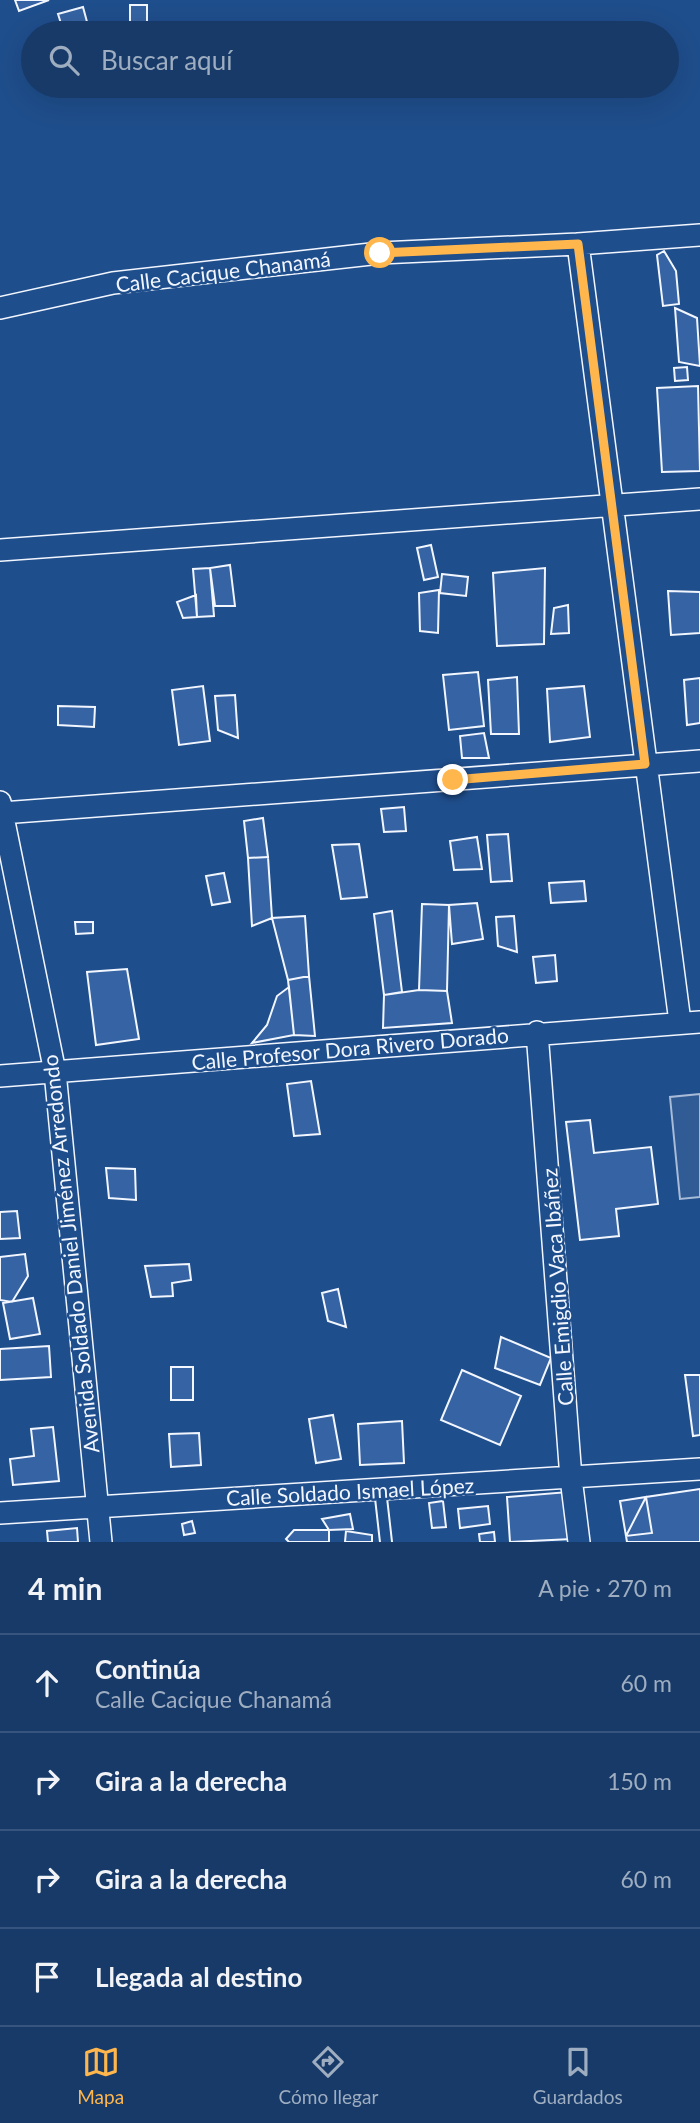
<!DOCTYPE html>
<html lang="es">
<head>
<meta charset="utf-8">
<style>
	:root { --surface:#173a69; --page:#20416f; --text:#f1f3f6; --muted:#9eadc0; --line:#36547d; --accent:#ffb74d }
	body { margin:0; font-family:Lato,sans-serif; background:var(--page); color:var(--text) }
	.stop { position:absolute; width:21px; height:21px; margin:-16px; border:5px solid #ffb74d; border-radius:50%; background:#fff }
	.stop.end { background:#ffb74d; border-color:#fff; box-shadow:0 2px 7px #0008 }
	.list { margin:0; padding:0; list-style:none }
	h2 { display:flex; justify-content:space-between; align-items:center; height:91px; margin:0; padding:0 28px; font-size:30px }
	h2 small { font-size:23px; font-weight:400; color:var(--muted) }
	.list li { display:grid; grid-template-columns:46px 1fr auto; gap:21px; align-items:center; box-sizing:border-box; height:98px; padding:0 28px; border-top:2px solid var(--line) }
	.list b { display:block; font-size:26px; white-space:nowrap }
	.list p { margin:0; font-size:23px; white-space:nowrap; color:var(--muted) }
	.list em { font-size:23px; font-style:normal; color:var(--muted) }
	.icon { flex:none; width:38px; height:38px; fill:none; stroke:currentColor; stroke-width:2; stroke-linecap:round; stroke-linejoin:round }
	.map { position:relative; flex:none; width:700px; height:1542px; overflow:hidden }
	.search { position:absolute; background:var(--surface); box-shadow:0 7px 28px #0002; left:21px; right:21px; top:21px; height:77px; display:flex; align-items:center; gap:18px; box-sizing:border-box; padding:0 24px; border-radius:38px; color:var(--muted); font-size:26px }
	.sheet { height:483px; background:var(--surface) }
	nav { display:flex; justify-content:space-around; align-items:center; box-sizing:border-box; height:98px; border-top:2px solid var(--line); background:var(--surface); font-size:19px; color:var(--muted) }
	nav a { display:grid; justify-items:center; gap:4px }
	nav .on { color:var(--accent) }
	.map>svg:first-child { display:block }
	.built { fill:#305b95; stroke:#a8bbd7; stroke-width:2 }
	.building { fill:#3563a3; stroke:#f2f6ff; stroke-width:2 }
	.lines { fill:none; stroke-linecap:round; stroke-linejoin:round }
	.lane-casing { stroke:#f2f6ff; stroke-width:14 }
	.street-casing { stroke:#f2f6ff; stroke-width:24 }
	.lane { stroke:#1f4e8c; stroke-width:10 }
	.street { stroke:#1f4e8c; stroke-width:21 }
	.route { stroke:#ffb74d; stroke-width:9 }
	.labels { text-anchor:middle; dominant-baseline:central; stroke-width:5; stroke-linejoin:round; paint-order:stroke }
	.street-label { font-size:21px; fill:#f2f6ff; stroke:#1f4e8c }
</style>
</head>
<body>
<div class="map">
<svg width="700" height="1542" viewBox="0 0 700 1542">
	<rect width="100%" height="100%" fill="#1f4e8c"/>
	<!-- built -->
	<path class="built" d="M700,1094V1197L680,1199L670,1097Z"/>
	<!-- building -->
	<path class="building" d="M15,0H49L19,11Z
		M130,5H147V33H130Z
		M83,7L90,33H64L58,14Z
		M664,251L676,271L679,304L663,306L657,255Z
		M675,308L697,318L700,366L679,362Z
		M687,367L688,380L675,381L674,368Z
		M698,386L700,471L662,472L657,388Z
		M431,545L438,577L424,580L417,548Z
		M230,565L235,606H215L210,568Z
		M210,568L214,616L197,617L193,569Z
		M545,568L544,644L497,646L493,573Z
		M442,574L468,577L466,596L440,593Z
		M439,590L438,633L420,631L419,593Z
		M668,591L700,592V633L671,635Z
		M196,595L197,617L183,618L177,602Z
		M568,605L569,633L551,634L554,608Z
		M478,672L484,726L449,730L443,675Z
		M517,677L519,734H491L488,680Z
		M700,678V723L687,725L684,680Z
		M203,686L210,741L179,745L172,690Z
		M584,686L590,737L550,742L547,689Z
		M235,695L238,738L218,730L215,696Z
		M58,706L95,707L94,727L58,725Z
		M484,733L489,758H462L460,736Z
		M404,807L406,831L384,832L381,809Z
		M263,818L268,857L248,858L244,821Z
		M508,834L512,881L491,882L487,835Z
		M477,837L482,869L454,870L450,841Z
		M359,844L367,897L341,899L332,845Z
		M268,857L272,918L252,926L248,858Z
		M224,873L230,902L212,905L206,876Z
		M584,881L586,901L551,903L549,883Z
		M477,903L483,939L452,944L449,905Z
		M422,904L449,905L447,991L419,990Z
		M392,911L402,992L384,995L374,914Z
		M305,916L309,976L288,980L272,918Z
		M514,916L517,952L498,946L496,917Z
		M75,922H93V933L76,934Z
		M555,955L557,981L536,983L533,957Z
		M127,969L139,1039L96,1045L87,972Z
		M309,976L315,1036L294,1035L288,980Z
		M289,987L294,1035L252,1043L267,1025L277,996Z
		M419,990L447,991L452,1023L383,1028L384,995Z
		M311,1081L320,1134L294,1136L287,1084Z
		M590,1120L594,1153L651,1147L658,1204L616,1209L619,1236L580,1240L566,1122Z
		M106,1168L135,1169L136,1200L109,1198Z
		M17,1211L20,1238L0,1239V1212Z
		M25,1254L28,1276L12,1302L0,1300V1257Z
		M189,1264L191,1280L172,1283L173,1296L151,1297L145,1266Z
		M338,1289L346,1327L328,1321L322,1293Z
		M33,1298L40,1334L10,1339L3,1303Z
		M501,1337L551,1358L540,1385L495,1368Z
		M49,1346L51,1377L0,1380V1349Z
		M171,1367H193V1400H171Z
		M462,1370L521,1396L500,1445L441,1420Z
		M685,1375H700V1435L693,1436Z
		M333,1415L341,1459L316,1463L309,1419Z
		M402,1421L404,1463L360,1465L358,1424Z
		M53,1427L59,1481L13,1485L10,1459L34,1456L31,1429Z
		M199,1433L201,1465L171,1467L169,1434Z
		M700,1489V1542H627L626,1536L646,1497Z
		M568,1492L572,1539L510,1542L507,1497Z
		M646,1497L652,1533L626,1536L620,1501Z
		M443,1501L446,1527L432,1528L429,1503Z
		M488,1506L490,1524L460,1528L458,1509Z
		M350,1514L353,1529L329,1530L322,1519Z
		M192,1521L195,1533L184,1535L182,1524Z
		M77,1528L78,1542H48L47,1531Z
		M294,1530H329V1542H289L286,1539Z
		M346,1531L372,1535V1542H345Z
		M494,1532L495,1542H480L479,1534Z"/>
	<g class="lines">
		<!-- lane casing -->
		<g class="lane-casing">
			<path id="lane" d="M380,1489L386,1542"/>
		</g>
		<!-- street casing -->
		<g class="street-casing">
			<path id="street" d="M578,244L680,1022
				M0,308L113,283L380,253L578,244L700,235
				M0,550L700,499
				M0,802L55,1072L101,1542
				M2,813L700,761
				M537,1032L571,1478L579,1542
				M0,1076L700,1022
				M0,1513L700,1469"/>
		</g>
		<!-- lane -->
		<use href="#lane" class="lane"/>
		<!-- street -->
		<use href="#street" class="street"/>
	</g>
	<g class="lines">
		<!-- route -->
		<path class="route" d="M380,253L578,244L645,764L453,780"/>
	</g>
	<g class="labels">
		<!-- street labels -->
		<g class="street-label">
			<text transform="translate(223 271) rotate(-7)">Calle Cacique Chanamá</text>
			<text transform="translate(350 1048) rotate(-5)">Calle Profesor Dora Rivero Dorado</text>
			<text transform="translate(70 1254) rotate(-96)">Avenida Soldado Daniel Jiménez Arredondo</text>
			<text transform="translate(557 1287) rotate(-94)">Calle Emigdio Vaca Ibáñez</text>
			<text transform="translate(350 1491) rotate(-3)">Calle Soldado Ismael López</text>
		</g>
	</g>
</svg>
<div class="stop" style="left:380px;top:253px"></div>
<div class="stop end" style="left:453px;top:780px"></div>
<div class="search"><svg class="icon" aria-label="search" viewBox="0 0 24 24"><circle cx="10" cy="10" r="6"/><path d="M15 15l6 6"/></svg>Buscar aquí</div>
</div>
<section class="sheet">
<h2>4 min<small>A pie · 270 m</small></h2>
<ul class="list">
<li><svg class="icon" aria-label="ahead" viewBox="0 0 24 24"><path d="M12 20V5M6 11l6-6 6 6"/></svg><div><b>Continúa</b><p>Calle Cacique Chanamá</p></div><em>60 m</em></li>
<li><svg class="icon" aria-label="right" viewBox="0 0 24 24"><path d="M7 20v-9h11M14 6l5 5-5 5"/></svg><div><b>Gira a la derecha</b></div><em>150 m</em></li>
<li><svg class="icon" aria-label="right" viewBox="0 0 24 24"><path d="M7 20v-9h11M14 6l5 5-5 5"/></svg><div><b>Gira a la derecha</b></div><em>60 m</em></li>
<li><svg class="icon" aria-label="arrive" viewBox="0 0 24 24"><path d="M6 21V4h12l-3 4 3 4H6"/></svg><div><b>Llegada al destino</b></div></li>
</ul>
</section>
<nav>
<a class="on"><svg class="icon" aria-label="map" viewBox="0 0 24 24"><path d="M3 6l6-2 6 2 6-2v14l-6 2-6-2-6 2zM9 4v14M15 6v14"/></svg>Mapa</a>
<a><svg class="icon" aria-label="directions" viewBox="0 0 24 24"><path d="M12 3l9 9-9 9-9-9zM9 14v-3h6M13 9l2 2-2 2"/></svg>Cómo llegar</a>
<a><svg class="icon" aria-label="saved" viewBox="0 0 24 24"><path d="M7 4h10v16l-5-4-5 4z"/></svg>Guardados</a>
</nav>
</body>
</html>
